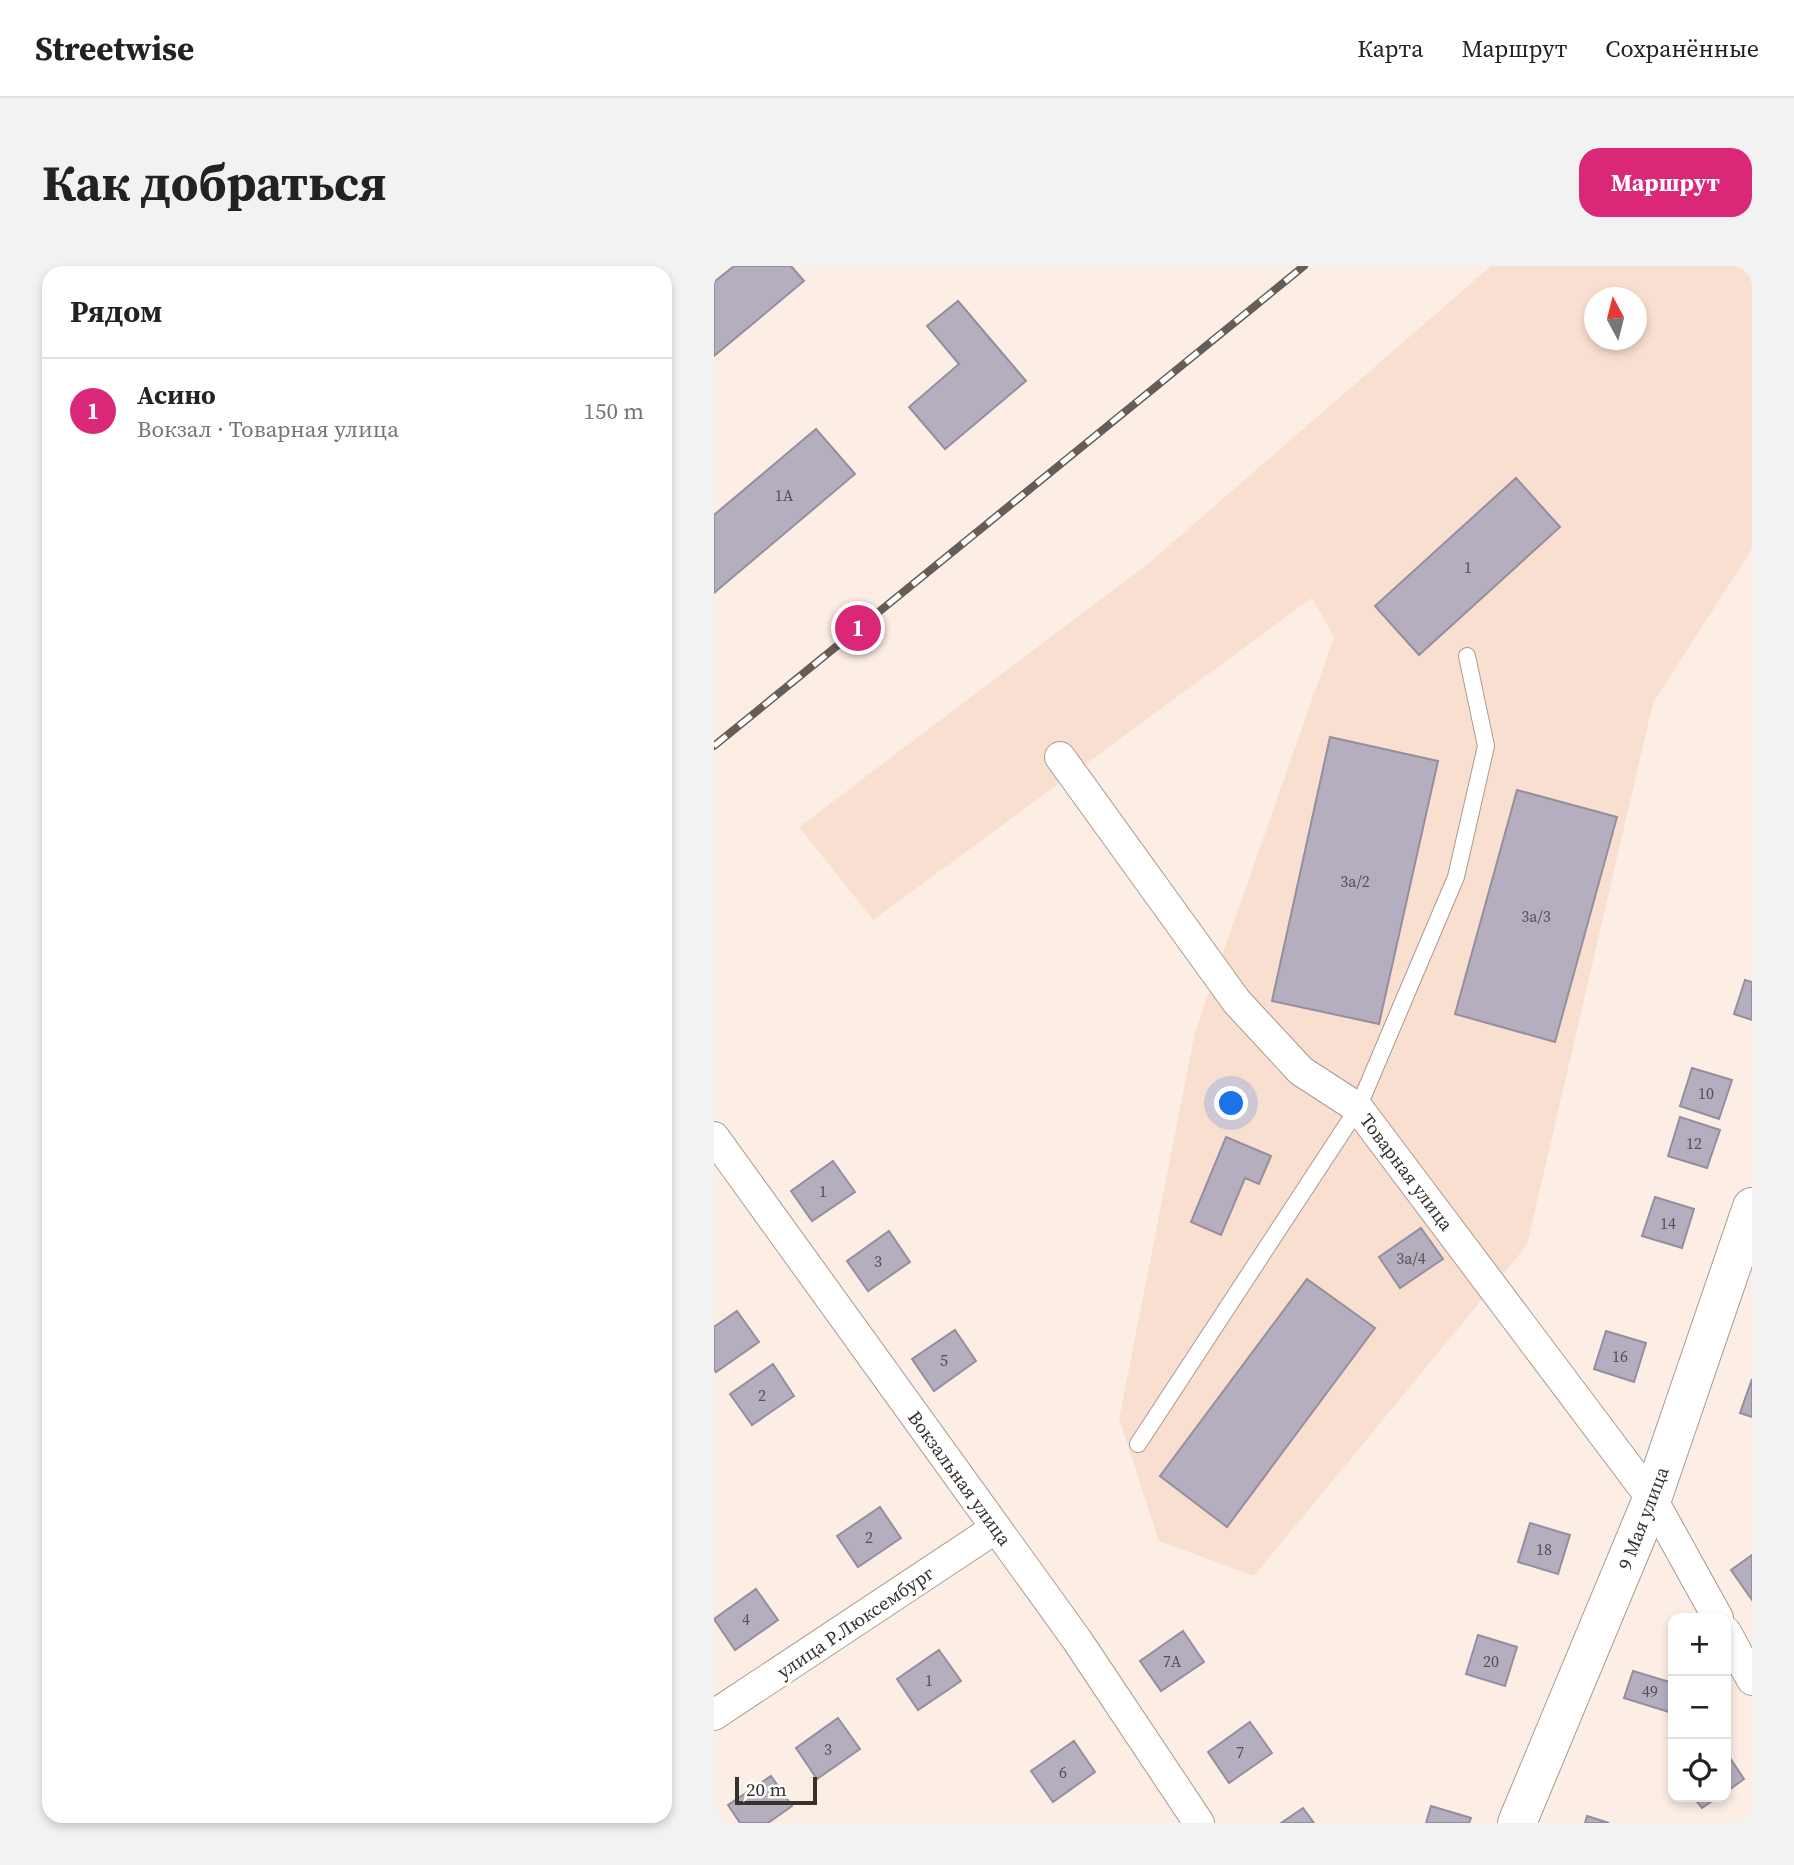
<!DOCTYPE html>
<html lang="ru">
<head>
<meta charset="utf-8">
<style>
	:root { --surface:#fff; --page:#f2f2f2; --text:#222; --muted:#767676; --line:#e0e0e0; --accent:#db2777 }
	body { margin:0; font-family:"Source Serif 4",serif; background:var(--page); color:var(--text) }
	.controls { position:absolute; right:21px; bottom:21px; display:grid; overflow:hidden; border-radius:14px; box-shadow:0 4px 10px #0003 }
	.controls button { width:63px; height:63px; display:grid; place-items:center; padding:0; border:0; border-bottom:2px solid var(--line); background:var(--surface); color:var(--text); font:35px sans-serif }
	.compass { position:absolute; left:870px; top:21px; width:63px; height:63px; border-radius:50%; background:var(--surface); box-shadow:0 4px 10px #0003; rotate:353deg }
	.scale { position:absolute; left:21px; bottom:18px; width:82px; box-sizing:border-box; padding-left:7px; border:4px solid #37302b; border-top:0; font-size:19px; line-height:24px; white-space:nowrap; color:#37302b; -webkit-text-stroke:5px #fff; paint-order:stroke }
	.you { position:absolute; left:518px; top:838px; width:24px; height:24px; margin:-18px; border:5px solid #fff; border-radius:50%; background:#1a73e8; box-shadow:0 0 0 10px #1a73e833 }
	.badge { display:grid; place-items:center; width:46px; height:46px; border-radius:50%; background:var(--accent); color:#fff; font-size:23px; font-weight:700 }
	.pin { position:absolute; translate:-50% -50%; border:4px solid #fff; box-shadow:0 2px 7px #0006 }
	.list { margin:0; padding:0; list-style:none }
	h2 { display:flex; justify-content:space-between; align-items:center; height:91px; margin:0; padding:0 28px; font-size:30px }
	h2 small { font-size:23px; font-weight:400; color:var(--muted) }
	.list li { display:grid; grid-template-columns:46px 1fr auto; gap:21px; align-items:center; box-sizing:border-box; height:105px; padding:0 28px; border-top:2px solid var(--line) }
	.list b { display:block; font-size:26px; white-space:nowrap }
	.list p { margin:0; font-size:23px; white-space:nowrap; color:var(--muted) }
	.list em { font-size:23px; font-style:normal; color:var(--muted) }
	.icon { flex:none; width:38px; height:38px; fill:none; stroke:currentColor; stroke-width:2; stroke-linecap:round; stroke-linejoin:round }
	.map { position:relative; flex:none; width:1038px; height:1557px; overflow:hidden; border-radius:21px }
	header { display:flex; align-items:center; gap:42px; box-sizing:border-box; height:98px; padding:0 35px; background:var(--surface); border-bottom:2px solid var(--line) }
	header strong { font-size:33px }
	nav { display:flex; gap:38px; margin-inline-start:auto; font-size:24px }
	.intro { display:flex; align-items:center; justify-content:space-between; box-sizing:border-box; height:168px; padding:0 42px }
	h1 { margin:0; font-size:49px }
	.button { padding:18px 32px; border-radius:21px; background:var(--accent); color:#fff; font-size:24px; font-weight:700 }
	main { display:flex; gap:42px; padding:0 42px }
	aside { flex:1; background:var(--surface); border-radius:21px; box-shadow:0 4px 10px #0003 }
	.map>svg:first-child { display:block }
	.built { fill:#f9dfd0; fill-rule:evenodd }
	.building { fill:#b4aebf; stroke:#958e9f; stroke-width:2 }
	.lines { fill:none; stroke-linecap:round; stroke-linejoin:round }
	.service-casing { stroke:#aa998f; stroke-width:18 }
	.minor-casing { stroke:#aa998f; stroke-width:32 }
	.secondary-casing { stroke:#aa998f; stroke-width:40 }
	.service { stroke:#fff; stroke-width:16 }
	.minor { stroke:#fff; stroke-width:30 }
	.secondary { stroke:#fff; stroke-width:38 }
	.rail-casing { stroke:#665d57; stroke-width:8 }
	.rail { stroke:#fff; stroke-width:5; stroke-dasharray:16; stroke-linecap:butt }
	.labels { text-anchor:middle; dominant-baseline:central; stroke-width:7; stroke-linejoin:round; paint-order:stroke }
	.number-label { font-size:16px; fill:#565050 }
	.street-label { font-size:19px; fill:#37302b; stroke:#fff }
</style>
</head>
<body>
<header>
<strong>Streetwise</strong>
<nav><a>Карта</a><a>Маршрут</a><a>Сохранённые</a></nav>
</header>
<div class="intro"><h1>Как добраться</h1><a class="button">Маршрут</a></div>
<main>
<aside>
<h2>Рядом<small></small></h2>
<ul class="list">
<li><span class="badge">1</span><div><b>Асино</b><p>Вокзал · Товарная улица</p></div><em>150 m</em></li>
</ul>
</aside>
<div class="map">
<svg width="1038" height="1557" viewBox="0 0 1038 1557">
	<rect width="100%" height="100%" fill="#fdeee5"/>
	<!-- built -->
	<path class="built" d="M777,0H1038V283L939,437L813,979L540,1310L445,1275L405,1153L481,766L620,371L598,332L159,654L85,561L436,296ZM880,32H922V74H880Z"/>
	<!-- building -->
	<path class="building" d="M20,0H77L90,15L0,90V16Z
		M244,35L312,115L231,183L195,141L245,98L213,60Z
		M102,163L141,208L0,327V249Z
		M802,212L846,261L705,389L661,340Z
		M616,471L724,495L665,758L558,735Z
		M803,524L903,551L841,776L741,748Z
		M1031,714L1038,716V754L1020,748Z
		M978,802L1018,814L1005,853L966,840Z
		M966,851L1006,864L993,902L954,890Z
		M512,871L557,890L545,918L531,912L507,969L477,956Z
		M119,895L141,926L98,955L77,925Z
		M941,931L980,943L968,982L928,970Z
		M707,962L729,993L686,1022L665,991Z
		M175,965L196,996L154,1025L133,995Z
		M593,1013L661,1062L513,1261L446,1210Z
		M23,1045L45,1076L2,1106L0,1103V1061Z
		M241,1064L262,1095L220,1125L198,1093Z
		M892,1065L932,1077L920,1116L880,1103Z
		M59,1098L80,1130L38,1159L16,1128Z
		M1038,1113V1151L1026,1147Z
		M166,1241L187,1272L144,1301L123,1270Z
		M816,1257L856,1269L844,1308L804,1296Z
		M1038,1289V1334L1017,1304Z
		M42,1323L64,1354L21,1384L0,1353Z
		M469,1365L490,1396L447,1425L426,1395Z
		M764,1369L803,1381L791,1420L752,1408Z
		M225,1384L247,1415L204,1444L183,1413Z
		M919,1405L959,1417V1433L955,1446L910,1432Z
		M124,1452L146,1483L103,1513L82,1482Z
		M536,1456L558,1487L515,1517L494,1486Z
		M360,1475L381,1506L339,1536L317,1505Z
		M1012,1486L1030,1513L1012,1526Z
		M57,1510L78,1540L54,1557H26L14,1539Z
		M979,1531H1004L988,1542Z
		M717,1540L757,1552L755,1557H712Z
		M589,1542L600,1557H567Z
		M873,1550L895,1557H871Z"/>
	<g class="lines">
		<!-- service casing -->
		<g class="service-casing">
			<path id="service" d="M424,1178L644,842L742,611L772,480L753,390"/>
		</g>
		<!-- minor casing -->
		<g class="minor-casing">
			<path id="minor" d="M346,491L523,736L587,805L644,842L938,1233L1004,1352
				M0,871L363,1374L485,1557
				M1012,1366L1038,1414
				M0,1449L282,1262"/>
		</g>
		<!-- secondary casing -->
		<g class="secondary-casing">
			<path id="secondary" d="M803,1557L938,1233L1038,941"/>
		</g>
		<!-- service -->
		<use href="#service" class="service"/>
		<!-- minor -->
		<use href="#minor" class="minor"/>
		<!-- secondary -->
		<use href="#secondary" class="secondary"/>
		<!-- rail casing -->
		<g class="rail-casing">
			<path id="rail" d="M0,480L590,0"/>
		</g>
		<!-- rail -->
		<use href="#rail" class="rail"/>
	</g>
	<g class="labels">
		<!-- number labels -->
		<g class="number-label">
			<text x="70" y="229">1А</text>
			<text x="754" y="301">1</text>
			<text x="641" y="615">3а/2</text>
			<text x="822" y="650">3а/3</text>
			<text x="992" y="827">10</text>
			<text x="980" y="877">12</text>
			<text x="109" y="925">1</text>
			<text x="954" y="957">14</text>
			<text x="697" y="992">3а/4</text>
			<text x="164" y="995">3</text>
			<text x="906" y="1090">16</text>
			<text x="230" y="1094">5</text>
			<text x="48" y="1129">2</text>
			<text x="155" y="1271">2</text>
			<text x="830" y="1283">18</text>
			<text x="32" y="1353">4</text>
			<text x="458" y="1395">7А</text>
			<text x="777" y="1395">20</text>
			<text x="215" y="1414">1</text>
			<text x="936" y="1425">49</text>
			<text x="114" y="1483">3</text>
			<text x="526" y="1486">7</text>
			<text x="349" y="1506">6</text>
		</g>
		<!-- street labels -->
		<g class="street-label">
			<text transform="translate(693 906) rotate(53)">Товарная улица</text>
			<text transform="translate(246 1212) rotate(54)">Вокзальная улица</text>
			<text transform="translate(929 1252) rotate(-69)">9 Мая улица</text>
			<text transform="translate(141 1356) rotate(-34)">улица Р.Люксембург</text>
		</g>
	</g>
</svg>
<div class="controls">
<button>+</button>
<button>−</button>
<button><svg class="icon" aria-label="locate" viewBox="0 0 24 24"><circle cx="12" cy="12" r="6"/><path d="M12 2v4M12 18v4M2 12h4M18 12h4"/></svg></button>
</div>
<svg class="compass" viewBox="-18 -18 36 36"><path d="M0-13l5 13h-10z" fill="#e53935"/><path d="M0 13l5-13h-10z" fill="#767676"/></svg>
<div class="scale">20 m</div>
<div class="you"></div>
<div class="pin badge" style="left:144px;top:362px">1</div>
</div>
</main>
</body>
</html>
